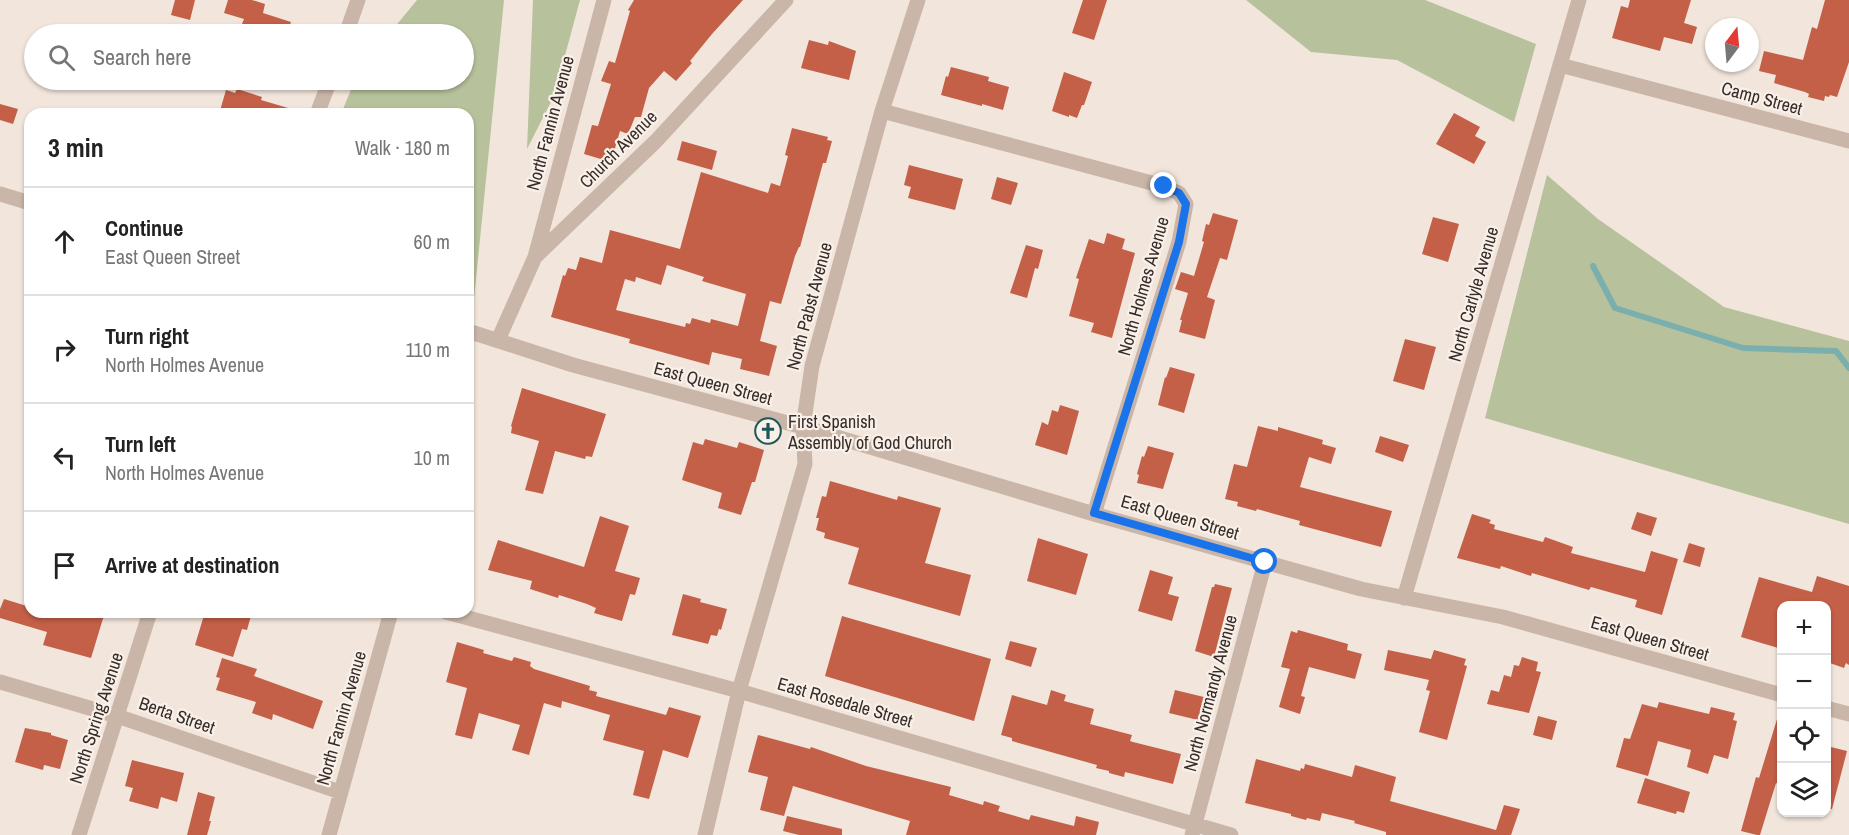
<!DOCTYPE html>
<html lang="en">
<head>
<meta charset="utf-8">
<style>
	:root { --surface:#fff; --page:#f2f2f2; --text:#222; --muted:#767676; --line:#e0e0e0 }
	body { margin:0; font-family:"Archivo Narrow",sans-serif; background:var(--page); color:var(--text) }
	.controls { position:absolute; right:18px; bottom:18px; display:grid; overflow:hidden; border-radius:12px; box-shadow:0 2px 4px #0004 }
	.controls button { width:54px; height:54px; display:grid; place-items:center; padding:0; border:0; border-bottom:2px solid var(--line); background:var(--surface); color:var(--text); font:30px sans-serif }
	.compass { position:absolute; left:1705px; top:18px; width:54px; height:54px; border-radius:50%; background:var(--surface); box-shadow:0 2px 4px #0004; rotate:16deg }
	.stop { position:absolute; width:18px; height:18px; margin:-14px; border:4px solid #1a73e8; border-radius:50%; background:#fff }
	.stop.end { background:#1a73e8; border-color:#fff; box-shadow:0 2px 6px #0008 }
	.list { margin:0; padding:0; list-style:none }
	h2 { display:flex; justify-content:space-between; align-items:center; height:78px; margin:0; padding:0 24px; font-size:26px }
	h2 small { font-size:20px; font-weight:400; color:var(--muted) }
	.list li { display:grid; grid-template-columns:39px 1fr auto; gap:18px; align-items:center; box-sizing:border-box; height:108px; padding:0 24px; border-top:2px solid var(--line) }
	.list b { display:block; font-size:22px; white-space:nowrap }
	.list p { margin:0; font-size:20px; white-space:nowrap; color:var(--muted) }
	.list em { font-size:20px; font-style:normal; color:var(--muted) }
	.icon { flex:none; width:33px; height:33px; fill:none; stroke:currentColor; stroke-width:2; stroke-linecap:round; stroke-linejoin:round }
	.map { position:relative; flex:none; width:1849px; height:835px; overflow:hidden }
	.search { position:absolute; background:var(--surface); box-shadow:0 2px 4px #0004; left:24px; top:24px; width:450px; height:66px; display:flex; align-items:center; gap:15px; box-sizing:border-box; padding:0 21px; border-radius:33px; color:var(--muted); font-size:22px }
	.panel { position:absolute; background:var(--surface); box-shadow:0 2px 4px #0004; left:24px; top:108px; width:450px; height:510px; border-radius:18px }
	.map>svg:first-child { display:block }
	.green { fill:#b7c19c }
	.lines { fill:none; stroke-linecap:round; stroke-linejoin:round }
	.stream { stroke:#7bafae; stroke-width:6 }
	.building { fill:#c45f48; fill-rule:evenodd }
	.street { stroke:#cab6a8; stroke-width:15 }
	.route { stroke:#1a73e8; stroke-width:8 }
	.labels { text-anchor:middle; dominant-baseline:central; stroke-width:4.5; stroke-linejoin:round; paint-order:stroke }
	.street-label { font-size:18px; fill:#372c28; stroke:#f9f1e9 }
	.poi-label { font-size:18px; fill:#372c28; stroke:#f9f1e9; text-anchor:start }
</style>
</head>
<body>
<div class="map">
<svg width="1849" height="835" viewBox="0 0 1849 835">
	<rect width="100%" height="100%" fill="#f2e6dc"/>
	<!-- green -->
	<path class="green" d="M417,0H504L474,299L468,288V114H341L355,80H464V34H389Z
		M533,0H580L554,96L527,149Z
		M1246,0H1425L1536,44L1514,122L1397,60L1311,52Z
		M1547,175L1598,219L1724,307L1849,341V524L1485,418Z"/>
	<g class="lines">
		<!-- stream -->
		<path class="stream" d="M1593,266L1615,308L1743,348L1836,351L1849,368"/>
	</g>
	<!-- building -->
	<path class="building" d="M175,0H195L190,20L171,15Z
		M228,0H252L265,4L263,13L291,22L287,34H238L244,19L224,13Z
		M634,0H743L712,34L690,61L692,63L676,81L664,71L649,88L641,117H635L628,134L620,131L611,162L584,154L592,125L598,126L611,84L601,81L609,61L615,63L630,11L628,10Z
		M1083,0H1107L1094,40L1072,33Z
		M1630,0H1691L1684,23L1697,27L1692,44L1664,37L1660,51L1612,38L1621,6L1628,8Z
		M1825,0H1849V62L1837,97L1830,95L1829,97L1825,96L1824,101L1808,97L1809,94L1805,92L1774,83L1776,75L1759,71L1764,51L1803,60L1812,27L1817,29Z
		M809,40L828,45L829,41L856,51L849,80L801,68Z
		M951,67L989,77L988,81L1009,87L1003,110L982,104V106L941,95L946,76L948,77Z
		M1064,72L1092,82L1084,105H1082L1077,118L1069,115V117L1052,111Z
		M237,89L262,97L261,100L295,110L294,114H219L226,90L235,93Z
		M0,104L18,109L13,124L0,120Z
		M1454,113L1480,127L1475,136L1486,142L1474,164L1436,144Z
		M792,128L828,137L827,140L832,141L826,163H823L800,247H799L795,256L781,304L770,301L760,341L777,346L769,376L740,369L742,359L712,352L709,365L629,343L630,339L551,317L563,275L565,276L568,268L576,270L580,257L602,263L610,230L680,249L701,172L768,193L771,183L780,186L788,156L785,155ZM667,265L704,277L702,281L746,294L738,326L711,319L710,323L692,318L690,324L686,323L685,327L616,310L625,279L635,282L636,277L661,285Z
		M682,141L717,151L712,170L677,160Z
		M909,165L963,179L955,210L908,198L911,187L904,185Z
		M997,177L1018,183L1011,205L991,199Z
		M1213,213L1238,220L1227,260L1220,258L1207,297L1215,300L1205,339L1179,332L1182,320H1180L1188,293L1175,289L1181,272L1194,276L1204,242L1202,241L1206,224L1209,225Z
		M1433,217L1459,224L1448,262L1422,254Z
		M1107,233L1125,239L1122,249L1135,253L1112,338L1091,332L1094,323L1069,316L1079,279L1076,278L1089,239L1104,244Z
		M1026,245L1043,250L1038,269L1035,268L1027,298L1010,293Z
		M1405,339L1436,347L1424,390L1393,381Z
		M1170,367L1195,374L1184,413L1158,405L1165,377L1166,378Z
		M522,388L606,414L592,457L586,456L585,459L555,451L543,494L525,490L539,441L511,433L512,427L511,426Z
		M1060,405L1079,411L1067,455L1035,445L1042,422L1048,425L1052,410L1058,412Z
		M1258,426L1278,431V427L1323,440L1322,444L1336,448L1331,464L1309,457L1300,487L1392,511L1381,547L1299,525L1300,521L1257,509L1256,511L1237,506L1238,502L1225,499L1234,464L1247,467Z
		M1380,436L1409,445L1403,462L1375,452Z
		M705,439L737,448L739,442L764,450L755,482H752L741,515L718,508L722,493L682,480L693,442L703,445Z
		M1148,446L1174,453L1163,489L1137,483L1139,475L1137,474L1142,456L1144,457Z
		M830,481L897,500L898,496L941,508L925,563L971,575L960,616L848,584L859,548L824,538L825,533L816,530L819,518H816L822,496L826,497Z
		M1637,512L1657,518L1651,536L1631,529Z
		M1472,514L1491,520L1489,523L1495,525L1494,529L1543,542L1545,537L1573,547L1571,553L1645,572L1651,551L1678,559L1662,615L1635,607L1637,600L1591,587L1589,590L1532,573L1531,576L1501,566L1500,569L1457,558Z
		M600,516L629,526L615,571L640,578L635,595L630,594L622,621L594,613L596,608L587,604L559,595L558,598L530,589L532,581L488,570L498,540L584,567Z
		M1038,538L1088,554L1076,595L1027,581Z
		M1689,543L1705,548L1700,567L1683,562Z
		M1150,570L1173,577L1168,594L1179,597L1172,621L1138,611Z
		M1817,576L1849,586V665L1846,663L1844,668L1827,662V606H1782V649L1741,637L1759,577L1812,592Z
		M1215,584L1232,588L1214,657L1195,651L1212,587H1214Z
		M683,594L701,599L700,602L727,609L721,630L719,629L717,636L711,635L708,644L672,635Z
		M4,599L30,607V612H105L91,658L43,645L47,632L0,618V609Z
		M205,612H252L247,630L242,629L233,657L195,645Z
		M842,616L991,659L974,721L825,676Z
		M1298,630L1348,644L1347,650L1362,654L1355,679L1309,667L1301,696L1305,697L1300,714L1279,707L1290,669L1281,667L1291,631L1297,633Z
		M1010,641L1037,648L1031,667L1005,659Z
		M457,642L484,650L483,653L512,661L514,657L531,662L530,666L534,669L590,686L589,690L597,692L596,696L666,715L669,707L701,716L688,758L663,750L649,799L633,795L644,751L603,740L610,715L562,701L561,708L544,703L529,755L512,750L520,725L479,713L472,739L455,735L467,688L446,682Z
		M1388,650L1431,659L1434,650L1466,659L1464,665L1467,666L1447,740L1419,732L1430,691L1426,690L1429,680L1384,670Z
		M1522,657L1538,662L1536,671L1541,672L1529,713L1487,704L1491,690L1499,692L1504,675L1511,677L1514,665L1519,666Z
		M222,658L257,669L254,676L323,701L313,729L273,714L272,720L252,713L256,702L216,690L220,678L216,677Z
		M1051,690L1066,695L1064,701L1094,709L1090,724L1132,735L1130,741L1133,742L1181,754L1173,784L1125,772L1124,777L1109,773V771L1096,768L1097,765L1012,741V738L1001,735L1012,695L1047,705Z
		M1175,690L1204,697L1198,720L1169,713Z
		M1659,702L1709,714L1711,707L1735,713L1733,720L1737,721L1728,759L1714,755L1708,774L1687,767L1691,750L1658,741L1648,776L1616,767L1624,738L1630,739L1642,704L1657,708Z
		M1538,716L1557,721L1552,740L1533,735Z
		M1778,716L1782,717V785L1776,783L1760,835H1757L1741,831L1756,777L1759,778Z
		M25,728L51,733V735L68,740L60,769L44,765L43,770L15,762Z
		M758,735L810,749L811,747L866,766L951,787L949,795L983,805L984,801L1000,806L998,811L1029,820L1031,815L1074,826L1076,816L1099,822L1096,835H906L910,821L793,786L784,816L760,810L768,777L748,772Z
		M1827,746L1847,751L1832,809L1827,808Z
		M1256,759L1300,771L1301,768L1304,769L1305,764L1352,777L1355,765L1396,777L1390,801L1496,830L1504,805L1520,809L1511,835H1386V832L1354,823L1355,821L1322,813L1320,821L1307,818L1306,820L1291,816V814L1245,803Z
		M132,760L184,773L177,802L161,797L158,809L129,801L133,788L125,786Z
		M1645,778L1690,792L1684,813L1677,811L1676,814L1637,803Z
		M198,792L215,797L209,821H211L207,835H187Z
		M787,816L842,829V835H799L783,831Z"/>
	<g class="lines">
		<!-- street -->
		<path class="street" d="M346,34L358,0
			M1560,65L1849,141
			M882,111L1163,186L1179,193L1186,204L1179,242L1094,514
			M317,114L330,80
			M0,194L30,203
			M535,257L604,0
			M468,331L573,365L803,427L1094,514L1361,589L1503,617L1782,695
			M498,340L535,257L656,141L786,0
			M1404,598L1579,0
			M446,612L739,691L1231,835
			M0,682L117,716L340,792
			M1826,708L1849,714
			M79,835L150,612
			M329,835L391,612
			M705,835L739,691L805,464L803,427L812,366L882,111L918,0
			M1192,835L1265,562"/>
	</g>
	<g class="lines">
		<!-- route -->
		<path class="route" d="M1164,186L1179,193L1186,204L1179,242L1094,513L1265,562"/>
	</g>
	<!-- icons -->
	<defs>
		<g id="church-ring" transform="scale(1.35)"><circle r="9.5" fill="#f9f1e9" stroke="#1e5758" stroke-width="1.5"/><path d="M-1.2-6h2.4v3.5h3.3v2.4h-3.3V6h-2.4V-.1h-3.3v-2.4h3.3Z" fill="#1e5758"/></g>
	</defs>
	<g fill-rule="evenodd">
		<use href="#church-ring" x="768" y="431"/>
	</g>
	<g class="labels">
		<!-- street labels -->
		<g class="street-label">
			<text transform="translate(1762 98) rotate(15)">Camp Street</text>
			<text transform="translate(550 123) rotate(-75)">North Fannin Avenue</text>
			<text transform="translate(618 149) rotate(-45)">Church Avenue</text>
			<text transform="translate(1143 286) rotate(-74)">North Holmes Avenue</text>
			<text transform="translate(1473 294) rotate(-74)">North Carlyle Avenue</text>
			<text transform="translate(809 306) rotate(-75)">North Pabst Avenue</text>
			<text transform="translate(713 383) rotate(15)">East Queen Street</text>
			<text transform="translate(1180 517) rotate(16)">East Queen Street</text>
			<text transform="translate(1650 638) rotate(16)">East Queen Street</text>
			<text transform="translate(1210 693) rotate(-75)">North Normandy Avenue</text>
			<text transform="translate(845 702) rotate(16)">East Rosedale Street</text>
			<text transform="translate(177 715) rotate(19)">Berta Street</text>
			<text transform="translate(96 718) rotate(-72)">North Spring Avenue</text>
			<text transform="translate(341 718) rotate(-74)">North Fannin Avenue</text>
		</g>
		<!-- poi labels -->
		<g class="poi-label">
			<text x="788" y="421">First Spanish<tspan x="788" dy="21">Assembly of God Church</tspan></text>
		</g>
	</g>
</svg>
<div class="controls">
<button>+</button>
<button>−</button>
<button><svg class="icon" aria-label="locate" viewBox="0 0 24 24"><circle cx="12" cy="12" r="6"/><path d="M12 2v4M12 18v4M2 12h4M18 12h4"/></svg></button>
<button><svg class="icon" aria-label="layers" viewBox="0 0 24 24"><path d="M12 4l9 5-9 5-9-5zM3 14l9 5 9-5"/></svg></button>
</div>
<svg class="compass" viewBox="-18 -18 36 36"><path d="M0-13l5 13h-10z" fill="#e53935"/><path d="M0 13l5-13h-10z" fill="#767676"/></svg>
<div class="stop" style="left:1265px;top:562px"></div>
<div class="stop end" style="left:1164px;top:186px"></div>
<div class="search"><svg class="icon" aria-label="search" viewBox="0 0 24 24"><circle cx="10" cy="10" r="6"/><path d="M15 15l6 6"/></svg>Search here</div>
<section class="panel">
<h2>3 min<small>Walk · 180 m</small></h2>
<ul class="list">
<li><svg class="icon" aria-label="ahead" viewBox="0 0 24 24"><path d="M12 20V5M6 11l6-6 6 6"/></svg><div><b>Continue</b><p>East Queen Street</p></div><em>60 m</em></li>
<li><svg class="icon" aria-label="right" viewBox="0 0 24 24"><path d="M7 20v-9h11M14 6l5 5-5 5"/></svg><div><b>Turn right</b><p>North Holmes Avenue</p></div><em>110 m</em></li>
<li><svg class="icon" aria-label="left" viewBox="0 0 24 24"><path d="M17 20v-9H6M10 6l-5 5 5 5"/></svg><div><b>Turn left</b><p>North Holmes Avenue</p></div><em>10 m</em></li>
<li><svg class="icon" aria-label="arrive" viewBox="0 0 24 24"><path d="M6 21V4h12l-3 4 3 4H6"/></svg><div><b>Arrive at destination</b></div></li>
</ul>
</section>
</div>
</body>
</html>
